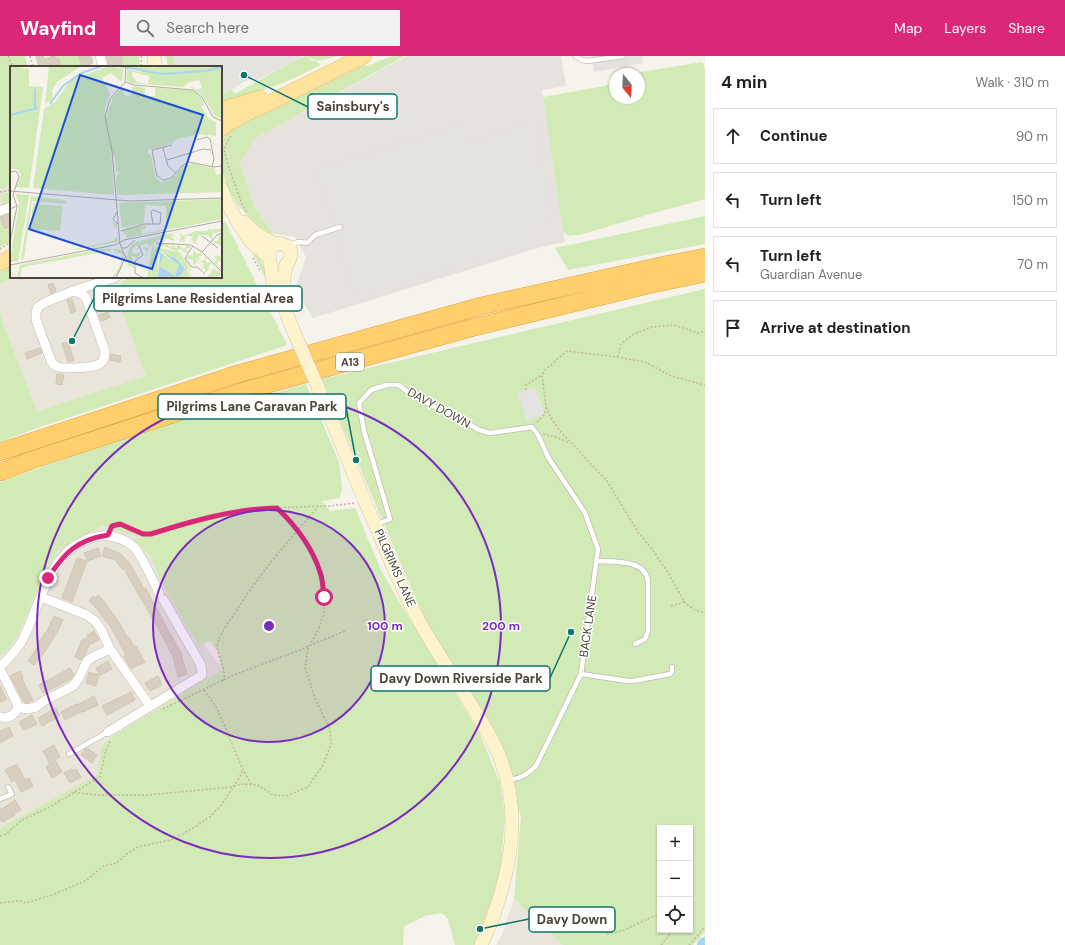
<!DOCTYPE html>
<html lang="en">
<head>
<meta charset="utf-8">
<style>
	:root { --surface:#fff; --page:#f2f2f2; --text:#202124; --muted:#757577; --line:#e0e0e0; --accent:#db2777 }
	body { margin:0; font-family:"DM Sans",sans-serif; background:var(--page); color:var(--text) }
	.controls { position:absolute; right:12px; bottom:12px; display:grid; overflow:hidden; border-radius:0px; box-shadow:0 1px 3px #0004 }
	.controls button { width:36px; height:36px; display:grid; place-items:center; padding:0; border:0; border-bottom:1px solid var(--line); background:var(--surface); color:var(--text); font:20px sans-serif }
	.compass { position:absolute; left:609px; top:12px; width:36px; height:36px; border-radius:50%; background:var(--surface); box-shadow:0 1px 3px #0004; rotate:162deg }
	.stop { position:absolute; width:12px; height:12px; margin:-9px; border:3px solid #db2777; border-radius:50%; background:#fff }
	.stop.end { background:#db2777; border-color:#fff; box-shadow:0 1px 4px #0008 }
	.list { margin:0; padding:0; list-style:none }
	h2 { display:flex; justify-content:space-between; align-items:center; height:52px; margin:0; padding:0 16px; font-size:17px }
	h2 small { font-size:13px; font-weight:400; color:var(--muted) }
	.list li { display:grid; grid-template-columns:26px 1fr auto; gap:12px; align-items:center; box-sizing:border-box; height:56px; margin:0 8px 8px; padding:0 8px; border:1px solid var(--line); border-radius:0px }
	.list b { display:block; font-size:15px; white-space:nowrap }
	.list p { margin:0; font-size:13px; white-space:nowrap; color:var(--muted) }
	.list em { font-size:13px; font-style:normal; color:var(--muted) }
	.icon { flex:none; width:22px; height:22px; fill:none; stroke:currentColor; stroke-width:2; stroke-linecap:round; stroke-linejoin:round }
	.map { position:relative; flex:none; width:705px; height:889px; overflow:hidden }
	header { display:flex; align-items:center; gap:24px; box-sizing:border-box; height:56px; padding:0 20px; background:var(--accent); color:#fff }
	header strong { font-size:19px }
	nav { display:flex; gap:22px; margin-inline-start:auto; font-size:14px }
	.search { width:280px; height:36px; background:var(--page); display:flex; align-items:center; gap:10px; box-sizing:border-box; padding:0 14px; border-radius:0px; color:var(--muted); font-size:15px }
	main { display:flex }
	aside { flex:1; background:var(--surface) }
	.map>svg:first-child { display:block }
	.residential { fill:#eae5da }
	.industrial { fill:#e6e2dd }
	.green { fill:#d2eab5; fill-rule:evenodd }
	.parking { fill:#e5e3e0 }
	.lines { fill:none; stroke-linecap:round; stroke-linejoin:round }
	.river { stroke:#a9d4f2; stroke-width:14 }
	.building { fill:#d8cfc1; stroke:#d3c7b4 }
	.lane-casing { stroke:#c2bbae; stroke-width:6 }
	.street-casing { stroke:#c2bbae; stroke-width:10 }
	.secondary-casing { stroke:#d6c79b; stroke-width:14 }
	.primary-casing { stroke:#e6c16a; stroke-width:16 }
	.highway-casing { stroke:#e0a43c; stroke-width:18 }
	.path { stroke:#c4b79f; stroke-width:1.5; stroke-dasharray:2 2; stroke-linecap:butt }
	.lane { stroke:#fff; stroke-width:4.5 }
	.street { stroke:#fff; stroke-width:9 }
	.secondary { stroke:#fff3cd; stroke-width:13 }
	.primary { stroke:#ffe39c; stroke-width:15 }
	.highway { stroke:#ffcf6e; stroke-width:17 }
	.secondary-bridge-casing { stroke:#d6c79b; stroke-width:14; stroke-linecap:butt }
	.secondary-bridge { stroke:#fff3cd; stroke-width:13 }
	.route { stroke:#db2777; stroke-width:5 }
	.ring { fill:none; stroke:#7b2cbf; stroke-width:2 }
	.labels { text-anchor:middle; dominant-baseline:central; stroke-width:3; stroke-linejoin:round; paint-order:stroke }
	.shield { fill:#fff; stroke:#817c74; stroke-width:1 }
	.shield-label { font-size:11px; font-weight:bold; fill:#4b4439 }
	.street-label { font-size:12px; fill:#4b4439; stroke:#fff }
	.inset-river { fill:none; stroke:#a9d4f2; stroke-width:2 }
	.inset-road { fill:none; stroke:#b2ada4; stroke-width:1 }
	.view { fill:#1d4ed8; fill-opacity:0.15; stroke:#1d4ed8; stroke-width:2 }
	.inset-edge { fill:none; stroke:#4b4439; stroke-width:2 }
	.centre { fill:#7b2cbf; stroke:#fff; stroke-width:2 }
	.ring-label { font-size:12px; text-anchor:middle; font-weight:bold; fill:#7b2cbf; stroke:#fff; stroke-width:3; stroke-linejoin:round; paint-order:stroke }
	.leader { fill:none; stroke:#0f766e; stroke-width:1.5 }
	.callout-dot { fill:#0f766e; stroke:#fff; stroke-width:1.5 }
	.callout { fill:#fff; stroke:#0f766e; stroke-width:1.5 }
	.callout-label { font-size:13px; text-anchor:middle; font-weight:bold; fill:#4b4439 }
</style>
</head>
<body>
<header>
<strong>Wayfind</strong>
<div class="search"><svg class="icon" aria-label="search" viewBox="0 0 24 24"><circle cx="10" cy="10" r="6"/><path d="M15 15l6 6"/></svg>Search here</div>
<nav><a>Map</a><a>Layers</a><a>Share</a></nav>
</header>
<main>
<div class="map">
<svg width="705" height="889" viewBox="0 0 705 889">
	<rect width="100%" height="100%" fill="#f6f3ec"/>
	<!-- residential -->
	<path class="residential" d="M11,129V172L0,178V133Z
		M14,221H120L122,225L116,238L146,320L37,355L3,267L0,255V228Z
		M102,470L136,480L148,490L199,581L223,614L108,683L101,691L97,719L0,772V600L7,594L42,521L57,494Z
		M514,843L563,889H496L502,879Z"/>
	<!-- industrial -->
	<path class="industrial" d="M407,0H561L566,30L542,34L565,186L541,191L313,262L295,233L306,201L295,181L272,176L254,150L240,107L254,83Z"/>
	<!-- green -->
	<path class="green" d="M0,0H25L28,11H11V129L0,133Z
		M54,0H79L83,11H64V9L59,11Z
		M121,0H139L141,11H122Z
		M166,0H173L176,11H168Z
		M305,0H306L310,4L318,6L320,9C287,27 257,37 221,47V39L231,33L235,38L293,5L294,6Z
		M307,0H337L319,5L308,2Z
		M393,0H405L254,83L240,107L254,150L272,176L295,181L270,177L254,167L240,151L238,150C228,133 221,121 221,100C221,91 221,84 228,77L227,75L326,26L344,19L364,9L366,10Z
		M703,6L705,15V143L647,159L583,178L569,180L563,175L543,41L604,30L615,26V42H639V18H635L641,16L660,13Z
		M11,137V147L1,151V150L4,148L1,141H0V138Z
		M705,160V188L568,214L555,192Z
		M0,161L5,175L11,172V185L0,191Z
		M225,165L287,289L40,371L0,386V255L3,267L37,355L146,320L116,238L122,225L129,221H221V168Z
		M251,194C263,204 264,209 267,225Z
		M11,207V221H14L0,228V214Z
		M705,233V878L704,877L693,889H563L514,843L521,760L416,543L322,323L538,272ZM660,772H690V874H660Z
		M306,328L339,406L342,432L340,442L322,445L330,455L355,452L381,514L404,554L479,676L500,727L505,761L500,819L486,862L474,889H455L448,863L442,857L425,860L404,870L403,889H0V772L97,719L101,691L108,683L222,614L218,596L210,585L199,589L189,574L160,523L150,499L134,484L139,482L136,480L102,470L57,495L42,521L18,579L7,594L0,600V426C101,390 203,356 306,328Z"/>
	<!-- parking -->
	<path class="parking" d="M173,0H300L301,2L294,6L293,5L256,25L253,21L221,39V11H176Z
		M592,0H642L643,7L594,16Z
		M537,64L550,165L543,168L537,186L525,192L356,243L315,115L464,66L469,86Z
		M534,331L544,354L543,358L527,365L517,338Z"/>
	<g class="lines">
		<!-- river -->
		<path class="river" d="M704,889L705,888"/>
	</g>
	<!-- building -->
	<path class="building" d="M36,0H43L44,3L53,0L59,3L61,11H39Z
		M79,0H91L93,7L90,8L91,11H83Z
		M106,0H121L123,6L121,7L122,11H109Z
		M9,158L11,163V170L5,173L0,161Z
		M53,227L56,235L51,238L48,229Z
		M72,243L76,255L71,257L67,244Z
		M108,256L110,262L101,265L99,259Z
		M68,286L74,304L69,306H68L62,288Z
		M40,292L42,297L27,303L25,297Z
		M111,298L121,300L120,306L110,304Z
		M57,318L64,319L62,329L56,328Z
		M105,491L121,498L130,508L143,531L146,533L183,601L182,602L187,618L178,621L173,601L162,579L124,513L123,514L115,504L102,500Z
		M98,492L101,500L88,505L84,497Z
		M77,502L87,505L72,546L62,542Z
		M98,539L104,545L120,568L127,581H129L134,591L136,590L145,606L131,613L124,600L126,599L108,566L107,567L97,553L89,545L93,540L96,542Z
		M54,560L63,564L57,576L46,594L34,609L28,605L38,590L37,589L45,577H46Z
		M94,575L99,584L89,589L85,599L81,604L75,601L82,584L88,581L87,579Z
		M108,605L112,613L100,619L96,612Z
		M70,612L74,619L71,623L43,637L39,629Z
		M20,615L23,622L22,623L33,644L27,647L24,646L10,620Z
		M89,616L99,619L96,630L86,627Z
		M158,620L162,629L150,635L145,627Z
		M0,630L7,643L0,647Z
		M131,636L135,644L107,659L102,650Z
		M94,640L98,649L83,656V655L65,664L61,656L76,648L77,649Z
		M56,652L60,660L42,670L38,662Z
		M32,659L37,668L24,674L19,666Z
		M9,671L13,680L0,687V675Z
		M54,689L60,701L55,704L62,716L52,722L46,711L50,708L43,695Z
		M87,692L97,699L92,707L81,699L85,693Z
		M17,708L25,724L29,722L33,730L21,736L15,724L12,726L5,714Z
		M72,713L73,715L76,713L81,721L70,727L64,717Z
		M15,744L21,754L14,758L15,759L2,766L0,762V754Z"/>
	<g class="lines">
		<!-- lane casing -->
		<g class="lane-casing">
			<path id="lane" d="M575,0L582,4L588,5L623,0
				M289,189L299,186L307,187L315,179L340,171
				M375,469L390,463L364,375L359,347L371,334L386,329H399L411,339L469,368L479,374L490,377L532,371L538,379L548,401L585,457L598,493L581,618L536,710C526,719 522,722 509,724
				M597,505C614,506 645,503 648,525V575L645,583L635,588
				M581,618L628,625H633L670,618L672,616V611
				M69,698L108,676
				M0,743L12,738L8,731"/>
		</g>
		<!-- street casing -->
		<g class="street-casing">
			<path id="street" d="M100,0L103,11
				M0,155L11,151
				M73,235L82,238L86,242L105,295C105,300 105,304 101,307C96,312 65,313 58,311C54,310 53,308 51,305L36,264V256L38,251L46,246L73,235L116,221
				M41,541L87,559L95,565L102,575L110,593L150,650
				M0,611C8,603 16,595 22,585C42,548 48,488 100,480C112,479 125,483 134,491C136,493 138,496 139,498C147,511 153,524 159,537
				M0,613L16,645L18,651
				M0,661C9,663 15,659 18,651L27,653L36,651L44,645L73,630L79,622L87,605L93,601L110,593
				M108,676L202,619L201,609L163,543"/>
		</g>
		<!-- secondary casing -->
		<g class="secondary-casing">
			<path id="secondary" d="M154,0L155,11
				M221,132L227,147L240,170L251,186L269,201L270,205L273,227L281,244L294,276
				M244,166L258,179L275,188
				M269,201C269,187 281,183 290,193C292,200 291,204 286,209L281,244
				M328,355C346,400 364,445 384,489C394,513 404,538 417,561C438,601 466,637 488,677C522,736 516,796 494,858C491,869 485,879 481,889"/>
		</g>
		<!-- primary casing -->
		<g class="primary-casing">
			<path id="primary" d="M221,54L260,42
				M221,73L227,68L247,57L271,46L364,0
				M0,207L11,201"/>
		</g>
		<!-- highway casing -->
		<g class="highway-casing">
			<path id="highway" d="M0,396L234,319L481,250L664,209L705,201
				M0,416L32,404L244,335L471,272L644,230L705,217"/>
		</g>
		<!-- path -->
		<path class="path" d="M8,0L13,11
			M30,0L33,11
			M141,0L142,11
			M231,80L227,86L224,94L228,109L242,148L247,156
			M0,136L11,134
			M0,193L11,186
			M253,202L261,216
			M617,301L619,297L621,288L634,278L651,271L674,269L698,277L705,275
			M526,334V329L542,319
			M546,351L551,362L561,376L607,425L638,476L652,493L669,518L685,547L695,554L705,557
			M537,366L545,358L546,351L542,319L545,314L567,295L617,301L645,306L671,320L705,329
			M543,378L555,381L568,386
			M111,472L112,470L120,468L143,478H151L203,462L265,452L329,450L354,447
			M671,550L684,546
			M223,625C224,622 225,619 224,616C223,606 215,596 218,586C221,576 229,566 235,557C259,518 288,485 318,451
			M204,634L217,652L243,714L251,728
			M163,653L236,618L292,597L345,575
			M74,736L95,739H147L233,731L238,724L243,714
			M0,780L6,778L22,764L48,752L100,721L106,694L111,684
			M0,847L7,846L21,845L26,847L55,838L87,824L103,810L117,807L128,797L138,791L174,783L198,769L211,760L222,748L233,731L240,728L258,729L273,739L286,740L308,731L323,709L331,688L330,673L316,645L305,612L308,593L318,574L324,557V541L320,516L311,494L295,470L277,452
			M607,878L624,874L652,861L660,859
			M661,889L673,874
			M689,889L705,871"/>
		<!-- lane -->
		<use href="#lane" class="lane"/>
		<!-- street -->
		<use href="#street" class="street"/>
		<!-- secondary -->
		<use href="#secondary" class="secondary"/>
		<!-- primary -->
		<use href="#primary" class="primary"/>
		<!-- highway -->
		<use href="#highway" class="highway"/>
		<!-- secondary-bridge casing -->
		<g class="secondary-bridge-casing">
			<path id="secondary-bridge" d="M294,276L328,355"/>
		</g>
		<!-- secondary-bridge -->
		<use href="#secondary-bridge" class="secondary-bridge"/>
	</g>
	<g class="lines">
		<!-- route -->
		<path class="route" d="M48,522C65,496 77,484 108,479L112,470L120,468L143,478H151C192,465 234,453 277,452C296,470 312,491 320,516C323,524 323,533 324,541"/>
	</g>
	<!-- distance rings -->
	<circle cx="269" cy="570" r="116" fill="#7b2cbf" fill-opacity=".12"/>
	<g class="ring">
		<circle cx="269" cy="570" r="116"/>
		<circle cx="269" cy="570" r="232"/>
	</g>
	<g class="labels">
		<!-- shield labels -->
		<rect class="shield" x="336" y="297" width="28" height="18" rx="3"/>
		<g class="shield-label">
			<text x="350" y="306">A13</text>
		</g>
		<!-- street labels -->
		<g class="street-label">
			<text transform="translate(439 352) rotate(29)">DAVY DOWN</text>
			<text transform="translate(395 512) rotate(66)">PILGRIMS LANE</text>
			<text transform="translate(588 570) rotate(-82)">BACK LANE</text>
		</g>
	</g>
	<!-- overview -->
	<g transform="translate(10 10)">
		<rect width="212" height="212" fill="#f6f3ec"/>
		<path d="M0,0L19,3V20L33,21L19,122L5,121L11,109L7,103H0ZM39,0H71L47,16L42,24L43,34L35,38ZM98,0L114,3L112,16L101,7L92,12L100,28L95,42L96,53L102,33L113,20V28L117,30L121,29L123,21L125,20L135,22V30H145V22L181,24L189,28L193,35L194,39L191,40L199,53L206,56V70L189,68L166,73L162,78L138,84V87L141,89L146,112L151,116L160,114L172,102L182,97L205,103L206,109L212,108V126L107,129L106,113L108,107H111L106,105L105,92L101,85L104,129L23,122L34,43L45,36L65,9L70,11ZM116,0H212V40L208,39L212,41V53L205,50L192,29L179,20L188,24L192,22L189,14L179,16L174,21L120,17L116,14L117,3L135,7ZM123,6L139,10L138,18L127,16L122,10ZM5,128L19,129L8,195L0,196L9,136ZM21,130L55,134L57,138L22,135L14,193L11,194ZM212,133V153L117,172L113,166L118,162L136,159L135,163L131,164L132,168L156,163V140L135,139L134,157L112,162L109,137ZM23,138L53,140L50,165L20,163ZM101,155L105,157L107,159L108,176L44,187L103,175L107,171V163ZM198,160L199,164L212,162V165L209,166H212L203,167L202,174L198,169H189L186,175L188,179L181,174L183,170H176L174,174L176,175L172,176V173L171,176H169L171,170L168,167L174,170L186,165H198ZM169,165L160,168H164L161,172H164L165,175L154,172V176H149L151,175L149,173L142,179L158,177L160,178L157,181L161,180L162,183V177H165L163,179L166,182L168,179L174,183L177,179L181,181L176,183L179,186L177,190L175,191L178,187L172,185L173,183L167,184L181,200V201L179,206L184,212L178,206L180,200L166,185L154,180L140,179L137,189H134L137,187L133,181L139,182L138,177L128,181L125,180V183L123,181L122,186L124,188L131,186L128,191H130L126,192L122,189L123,196L120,198H124V202L119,199L118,202L117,192L115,199L114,202L118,186L121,179L129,175L122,177ZM209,169L212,171V195L207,196L208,200L204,197L207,193L204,191L206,189L212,191L211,180L203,175H208ZM142,180L167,186L179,200L177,205L181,212H168L175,202L152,186L148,191V212H137ZM91,183H110L114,187L112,201L105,212H102L110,200L112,189L103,184L18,200L12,202L10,212H7L10,199ZM183,184L187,188L190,186L191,187L192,190H188L191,193L188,192L191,195L195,194V190L197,192L195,195L198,198L200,195L203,199L201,197L198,203L201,205L205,200L203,204L207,203L205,206L209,204L212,209L198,212V209L202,207L199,204L196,206L195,207V202L191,203L194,200L192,198H194L187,192L189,197L185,194L187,197L183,199V194L176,192L180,188L183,191ZM152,188L169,199L165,210L149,200Z" fill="#d2eab5" fill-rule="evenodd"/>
		<path d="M150,187L165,192L175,203L168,212H148ZM154,188L169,199L165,210L149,200Z" fill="#a9d4f2" fill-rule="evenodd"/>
		<path class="inset-river" d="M109,0L152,8L195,5L212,1M40,38L53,20L72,7L92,0M25,43V23M0,49L28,42"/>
		<path class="inset-road" d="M116,0L115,16L100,33L95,51L102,85L110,178L116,192M115,16L124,19L183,24L192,31L203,51L212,55M187,74L197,71L200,73L204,93L202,101M153,82L158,100L166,107M157,94L193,83L201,84M145,100L142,84L162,79M145,101L147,110L153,114L161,112L172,100L179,96L203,101L212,100M0,106L6,105L9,110L3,129L7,140L0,143M0,125L120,135L212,132M0,144V159M107,146L103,153L108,158M111,165L134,158H150L151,147L143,144L141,146L143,158M192,170L208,182M0,177L7,140M146,177L181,179L192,186L212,206M129,180L133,189L125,195V207L133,212M183,180L175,192L182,201H187L195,208M112,182H116L125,174M192,186L207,169L212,167M0,199L105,179L114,174L212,155M106,212L116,190"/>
		<path class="view" d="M70,9L193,49L142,203L19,163Z"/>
		<rect width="212" height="212" class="inset-edge"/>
	</g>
	<circle cx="269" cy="570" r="6" class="centre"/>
	<g class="ring-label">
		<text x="385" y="574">100 m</text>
		<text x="501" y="574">200 m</text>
	</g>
	<!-- callouts -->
	<path class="leader" d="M244 19L308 51M72 285L94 242M356 404L346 351M571 576L550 622M480 873L529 863"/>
	<g class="callout-dot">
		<circle cx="244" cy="19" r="4"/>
		<circle cx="72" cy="285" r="4"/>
		<circle cx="356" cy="404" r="4"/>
		<circle cx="571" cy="576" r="4"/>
		<circle cx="480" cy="873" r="4"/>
	</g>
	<g class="callout">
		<rect x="308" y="38" width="89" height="25" rx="4"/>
		<rect x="94" y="230" width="208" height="25" rx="4"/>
		<rect x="158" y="338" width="188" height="25" rx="4"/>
		<rect x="371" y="610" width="179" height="25" rx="4"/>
		<rect x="529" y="851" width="86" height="25" rx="4"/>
	</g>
	<g class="callout-label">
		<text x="353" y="55">Sainsbury's</text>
		<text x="198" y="247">Pilgrims Lane Residential Area</text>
		<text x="252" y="355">Pilgrims Lane Caravan Park</text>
		<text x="461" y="627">Davy Down Riverside Park</text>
		<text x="572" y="868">Davy Down</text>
	</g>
</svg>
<div class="controls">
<button>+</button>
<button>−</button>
<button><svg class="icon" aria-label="locate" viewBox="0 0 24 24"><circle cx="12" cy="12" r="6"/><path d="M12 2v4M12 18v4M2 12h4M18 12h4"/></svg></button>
</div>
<svg class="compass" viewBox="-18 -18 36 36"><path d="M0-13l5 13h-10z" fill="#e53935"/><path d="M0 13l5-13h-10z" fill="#757577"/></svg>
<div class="stop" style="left:324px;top:541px"></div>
<div class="stop end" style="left:48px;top:522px"></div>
</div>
<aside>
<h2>4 min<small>Walk · 310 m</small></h2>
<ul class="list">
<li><svg class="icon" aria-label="ahead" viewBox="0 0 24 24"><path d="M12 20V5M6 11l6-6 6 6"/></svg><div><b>Continue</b></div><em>90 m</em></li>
<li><svg class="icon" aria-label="left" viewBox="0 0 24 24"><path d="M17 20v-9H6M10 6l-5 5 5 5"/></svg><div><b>Turn left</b></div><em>150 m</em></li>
<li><svg class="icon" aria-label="left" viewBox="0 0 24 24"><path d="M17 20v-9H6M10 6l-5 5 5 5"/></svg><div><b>Turn left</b><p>Guardian Avenue</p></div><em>70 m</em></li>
<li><svg class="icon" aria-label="arrive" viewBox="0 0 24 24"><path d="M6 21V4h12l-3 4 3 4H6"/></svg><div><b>Arrive at destination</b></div></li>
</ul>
</aside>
</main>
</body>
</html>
